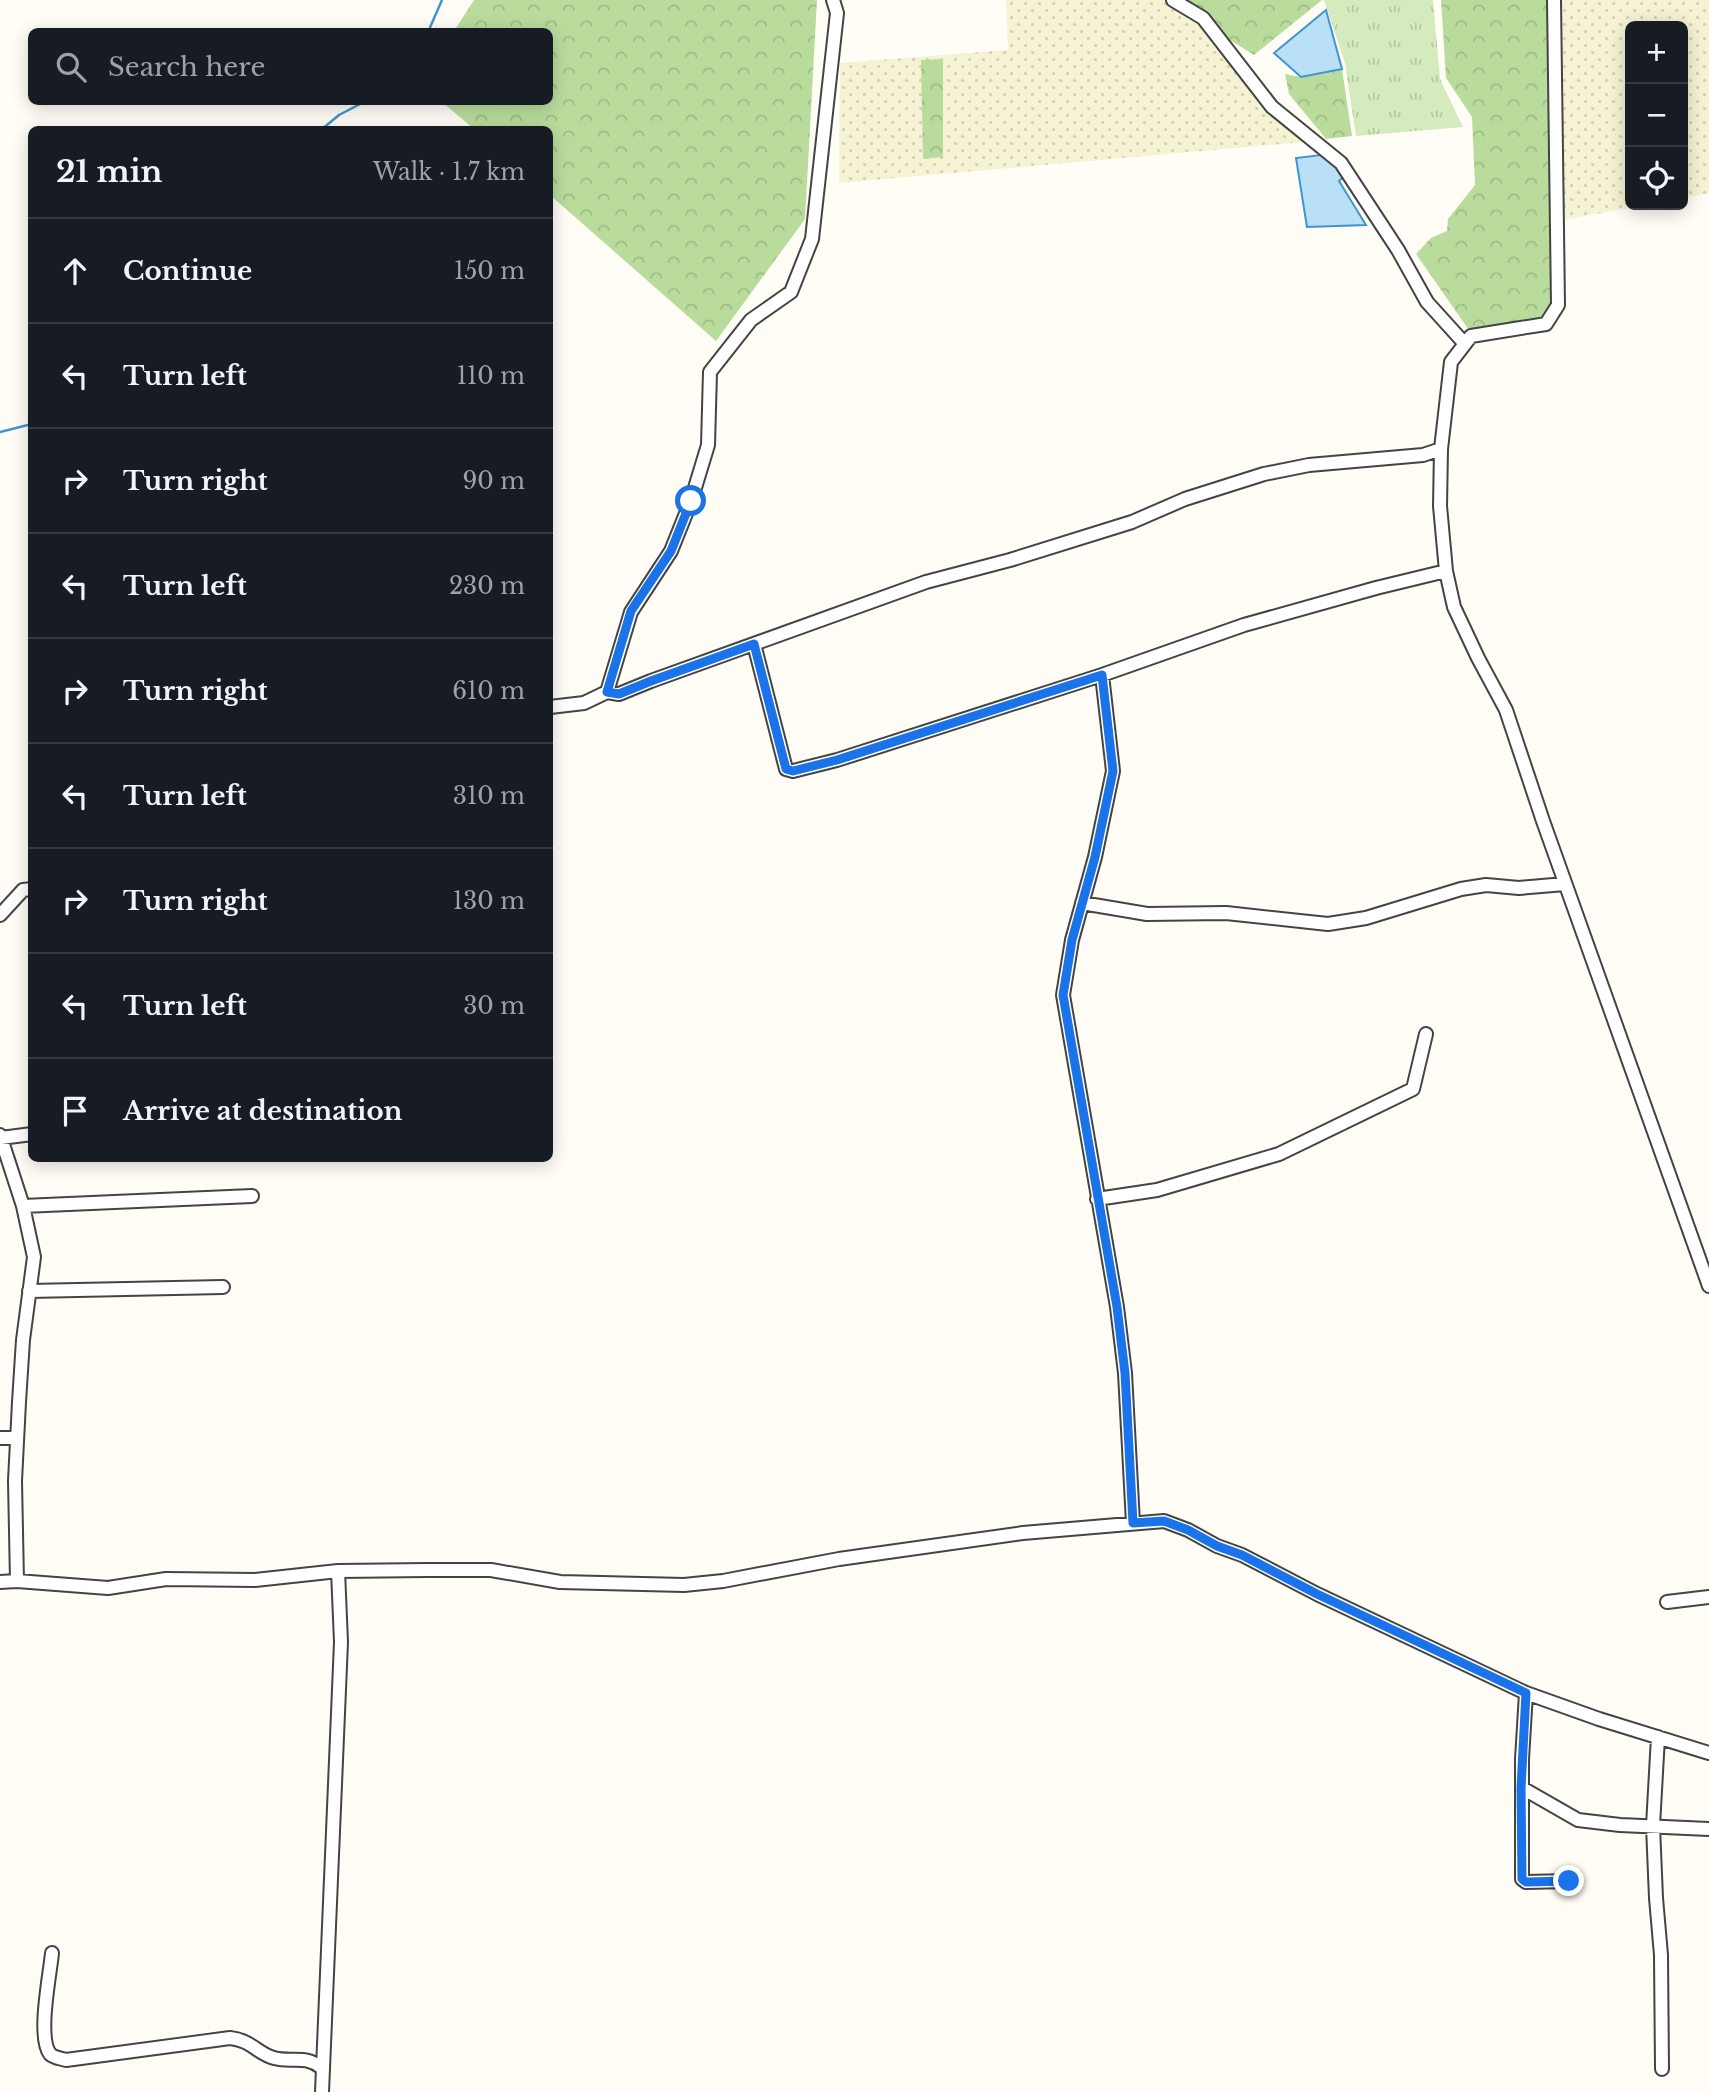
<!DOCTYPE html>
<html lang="en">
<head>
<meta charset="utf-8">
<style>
	:root { --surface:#171b24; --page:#20242c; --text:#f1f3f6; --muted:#9ea1a6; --line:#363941 }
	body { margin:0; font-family:"Libre Baskerville",serif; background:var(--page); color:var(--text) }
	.controls { position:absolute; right:21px; top:21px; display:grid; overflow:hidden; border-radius:10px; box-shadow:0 4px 18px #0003 }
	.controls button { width:63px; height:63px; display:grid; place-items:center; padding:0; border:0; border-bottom:2px solid var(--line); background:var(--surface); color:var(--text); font:35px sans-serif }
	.stop { position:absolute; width:21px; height:21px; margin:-16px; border:5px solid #1a73e8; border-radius:50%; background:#fff }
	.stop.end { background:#1a73e8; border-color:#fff; box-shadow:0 2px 7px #0008 }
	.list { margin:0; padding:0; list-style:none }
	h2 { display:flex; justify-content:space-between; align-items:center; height:91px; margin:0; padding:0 28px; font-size:30px }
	h2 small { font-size:23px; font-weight:400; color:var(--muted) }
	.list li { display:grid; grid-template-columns:46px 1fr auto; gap:21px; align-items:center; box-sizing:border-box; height:105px; padding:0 28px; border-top:2px solid var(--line) }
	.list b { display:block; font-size:26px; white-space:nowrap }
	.list em { font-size:23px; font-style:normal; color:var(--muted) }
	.icon { flex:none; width:38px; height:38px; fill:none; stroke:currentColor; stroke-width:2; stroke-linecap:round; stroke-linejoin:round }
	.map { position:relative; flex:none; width:1709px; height:2092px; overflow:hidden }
	.search { position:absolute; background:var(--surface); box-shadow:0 4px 18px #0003; left:28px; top:28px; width:525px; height:77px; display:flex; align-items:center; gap:18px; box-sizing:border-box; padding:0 24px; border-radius:10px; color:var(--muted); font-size:26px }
	.panel { position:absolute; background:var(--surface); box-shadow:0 4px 18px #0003; left:28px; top:126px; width:525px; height:1036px; border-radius:10px }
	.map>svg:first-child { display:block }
	.farmland { fill:url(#farmland-dots) }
	.grass { fill:url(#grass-tufts) }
	.forest { fill:url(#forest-crowns) }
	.water { fill:#b9e0f7; stroke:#3f96cf; stroke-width:2 }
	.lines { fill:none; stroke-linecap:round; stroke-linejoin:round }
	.stream { stroke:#3f96cf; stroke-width:2.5 }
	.minor-casing { stroke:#444; stroke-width:16 }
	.minor { stroke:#fff; stroke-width:12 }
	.route { stroke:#1a73e8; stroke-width:9 }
</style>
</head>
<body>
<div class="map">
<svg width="1709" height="2092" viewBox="0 0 1709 2092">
	<defs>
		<pattern id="farmland-dots" width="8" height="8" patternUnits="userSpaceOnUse" patternTransform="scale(1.75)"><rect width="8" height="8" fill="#f6f3d4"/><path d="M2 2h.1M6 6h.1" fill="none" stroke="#d2cfb5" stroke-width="1.8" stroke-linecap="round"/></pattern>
		<pattern id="grass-tufts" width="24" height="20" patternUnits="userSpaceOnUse" patternTransform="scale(1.75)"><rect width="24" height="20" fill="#d5ebbd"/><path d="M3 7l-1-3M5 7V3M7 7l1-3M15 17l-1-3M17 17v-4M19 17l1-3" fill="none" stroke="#b6c8a1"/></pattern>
		<pattern id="forest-crowns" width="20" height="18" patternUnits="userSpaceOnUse" patternTransform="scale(1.75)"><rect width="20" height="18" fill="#b9dc9c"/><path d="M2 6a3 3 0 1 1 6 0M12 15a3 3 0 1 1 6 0" fill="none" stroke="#9ebc85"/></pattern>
	</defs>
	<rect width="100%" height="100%" fill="#fffdf5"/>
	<!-- farmland -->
	<path class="farmland" d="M1006,0H1164L1198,21L1266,109L1304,142L839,183L840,63L1008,50Z
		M1555,0H1709V193L1683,198V26H1630V205H1646L1563,220Z"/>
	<!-- grass -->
	<path class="grass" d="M1324,0H1433L1440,79L1463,127L1356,136L1345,63Z"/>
	<!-- forest -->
	<path class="forest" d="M474,0H817L805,219L716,341L550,195V130L474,129L442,102H550V32L454,31Z
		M1166,0H1322L1254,55Z
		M1441,0H1554L1558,305L1546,324L1471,333L1416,254L1431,238L1447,231L1448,219L1475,185L1472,117L1446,78Z
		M943,59V157L923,159L921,60Z
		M1342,69L1352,136L1326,139L1289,94L1285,74L1301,77Z"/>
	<!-- water -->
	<path class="water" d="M1326,10L1342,69L1301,77L1274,53Z
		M1329,154L1347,174L1339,181L1366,225L1307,227L1296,158Z"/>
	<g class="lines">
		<!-- stream -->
		<path class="stream" d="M428,32L442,0
			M321,130L339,115L364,102
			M0,432L32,424"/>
		<!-- minor casing -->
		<g class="minor-casing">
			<path id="minor" d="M1173,0L1203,18L1272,107L1341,163L1398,250L1427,302L1465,344
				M1554,0L1558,305L1546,324L1471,336L1451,362L1441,449L1440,506L1446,571L1454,607L1478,658L1506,710L1543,821L1709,1286
				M754,644L786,769L793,771L837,760L1102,675L1244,625L1376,588L1446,571
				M1102,675L1113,771L1095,857L1072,940L1063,995L1117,1307L1125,1373L1133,1523
				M607,692L631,612L671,551L691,501L708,445L710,372L751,320L791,292L812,239L837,13L833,0
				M550,707L584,703L607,692L619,694L651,681L926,582L1010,560L1132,522L1185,499L1264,474L1309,465L1423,455L1441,449
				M1082,903L1147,914L1226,913L1328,924L1366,918L1461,889L1486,885L1519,888L1565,884
				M0,915L23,890L32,889
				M0,1135L23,1206L34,1257L23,1340L19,1402L15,1481L17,1581
				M1,1138L32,1134
				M1097,1199L1157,1190L1279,1154L1413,1089L1426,1034
				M23,1206L252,1196
				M29,1291L223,1287
				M0,1438H17
				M0,1582L17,1581L108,1588L166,1579L255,1580L338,1571L427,1570H491L560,1582L684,1585L723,1581L839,1559L1023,1533L1164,1521L1188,1530L1217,1546L1242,1555L1317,1594L1526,1693L1599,1719L1709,1753
				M1667,1602L1709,1597
				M1526,1693L1522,1759V1879L1526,1882L1569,1881
				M1658,1737L1653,1826L1656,1898L1661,1955L1662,2069
				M1522,1788L1578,1820L1620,1825L1709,1829
				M52,1953C50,1975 37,2037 50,2054C54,2058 60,2058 66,2060L230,2038C251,2040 258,2054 274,2058C293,2063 304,2054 322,2068
				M322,2092L341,1642L338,1571"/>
		</g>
		<!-- minor -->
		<use href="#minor" class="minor"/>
	</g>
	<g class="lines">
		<!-- route -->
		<path class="route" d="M691,501L671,551L631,611L607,692L619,694L651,681L754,644L786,769L793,771L837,760L1102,675L1113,771L1095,857L1072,940L1063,995L1117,1307L1125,1373L1133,1523L1164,1521L1188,1530L1217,1546L1242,1555L1317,1594L1526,1693L1521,1788L1522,1879L1526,1882L1569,1881"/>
	</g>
</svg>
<div class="controls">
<button>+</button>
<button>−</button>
<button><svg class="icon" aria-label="locate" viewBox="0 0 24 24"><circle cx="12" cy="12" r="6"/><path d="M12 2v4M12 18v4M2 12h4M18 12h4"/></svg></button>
</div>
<div class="stop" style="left:691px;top:501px"></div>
<div class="stop end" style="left:1569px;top:1881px"></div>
<div class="search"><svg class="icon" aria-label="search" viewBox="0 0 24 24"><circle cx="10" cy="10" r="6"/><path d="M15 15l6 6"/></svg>Search here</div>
<section class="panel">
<h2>21 min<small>Walk · 1.7 km</small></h2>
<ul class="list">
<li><svg class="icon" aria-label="ahead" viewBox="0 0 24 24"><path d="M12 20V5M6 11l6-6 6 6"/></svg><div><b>Continue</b></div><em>150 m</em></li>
<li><svg class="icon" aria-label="left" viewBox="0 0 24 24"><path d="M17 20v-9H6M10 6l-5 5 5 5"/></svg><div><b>Turn left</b></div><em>110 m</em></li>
<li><svg class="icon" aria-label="right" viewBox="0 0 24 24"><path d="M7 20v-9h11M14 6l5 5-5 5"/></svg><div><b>Turn right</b></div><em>90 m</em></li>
<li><svg class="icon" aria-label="left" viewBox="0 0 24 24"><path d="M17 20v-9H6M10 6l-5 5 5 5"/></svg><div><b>Turn left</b></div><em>230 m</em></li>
<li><svg class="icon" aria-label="right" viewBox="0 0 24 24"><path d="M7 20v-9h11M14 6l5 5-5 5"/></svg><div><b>Turn right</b></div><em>610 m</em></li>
<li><svg class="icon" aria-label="left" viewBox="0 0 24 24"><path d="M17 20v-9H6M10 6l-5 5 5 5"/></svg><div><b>Turn left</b></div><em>310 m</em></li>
<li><svg class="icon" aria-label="right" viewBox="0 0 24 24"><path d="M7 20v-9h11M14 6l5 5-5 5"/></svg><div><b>Turn right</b></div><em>130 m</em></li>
<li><svg class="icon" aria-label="left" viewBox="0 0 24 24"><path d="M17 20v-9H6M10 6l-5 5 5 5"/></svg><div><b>Turn left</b></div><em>30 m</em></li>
<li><svg class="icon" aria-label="arrive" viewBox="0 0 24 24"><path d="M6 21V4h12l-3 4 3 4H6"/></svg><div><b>Arrive at destination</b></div></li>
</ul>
</section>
</div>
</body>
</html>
